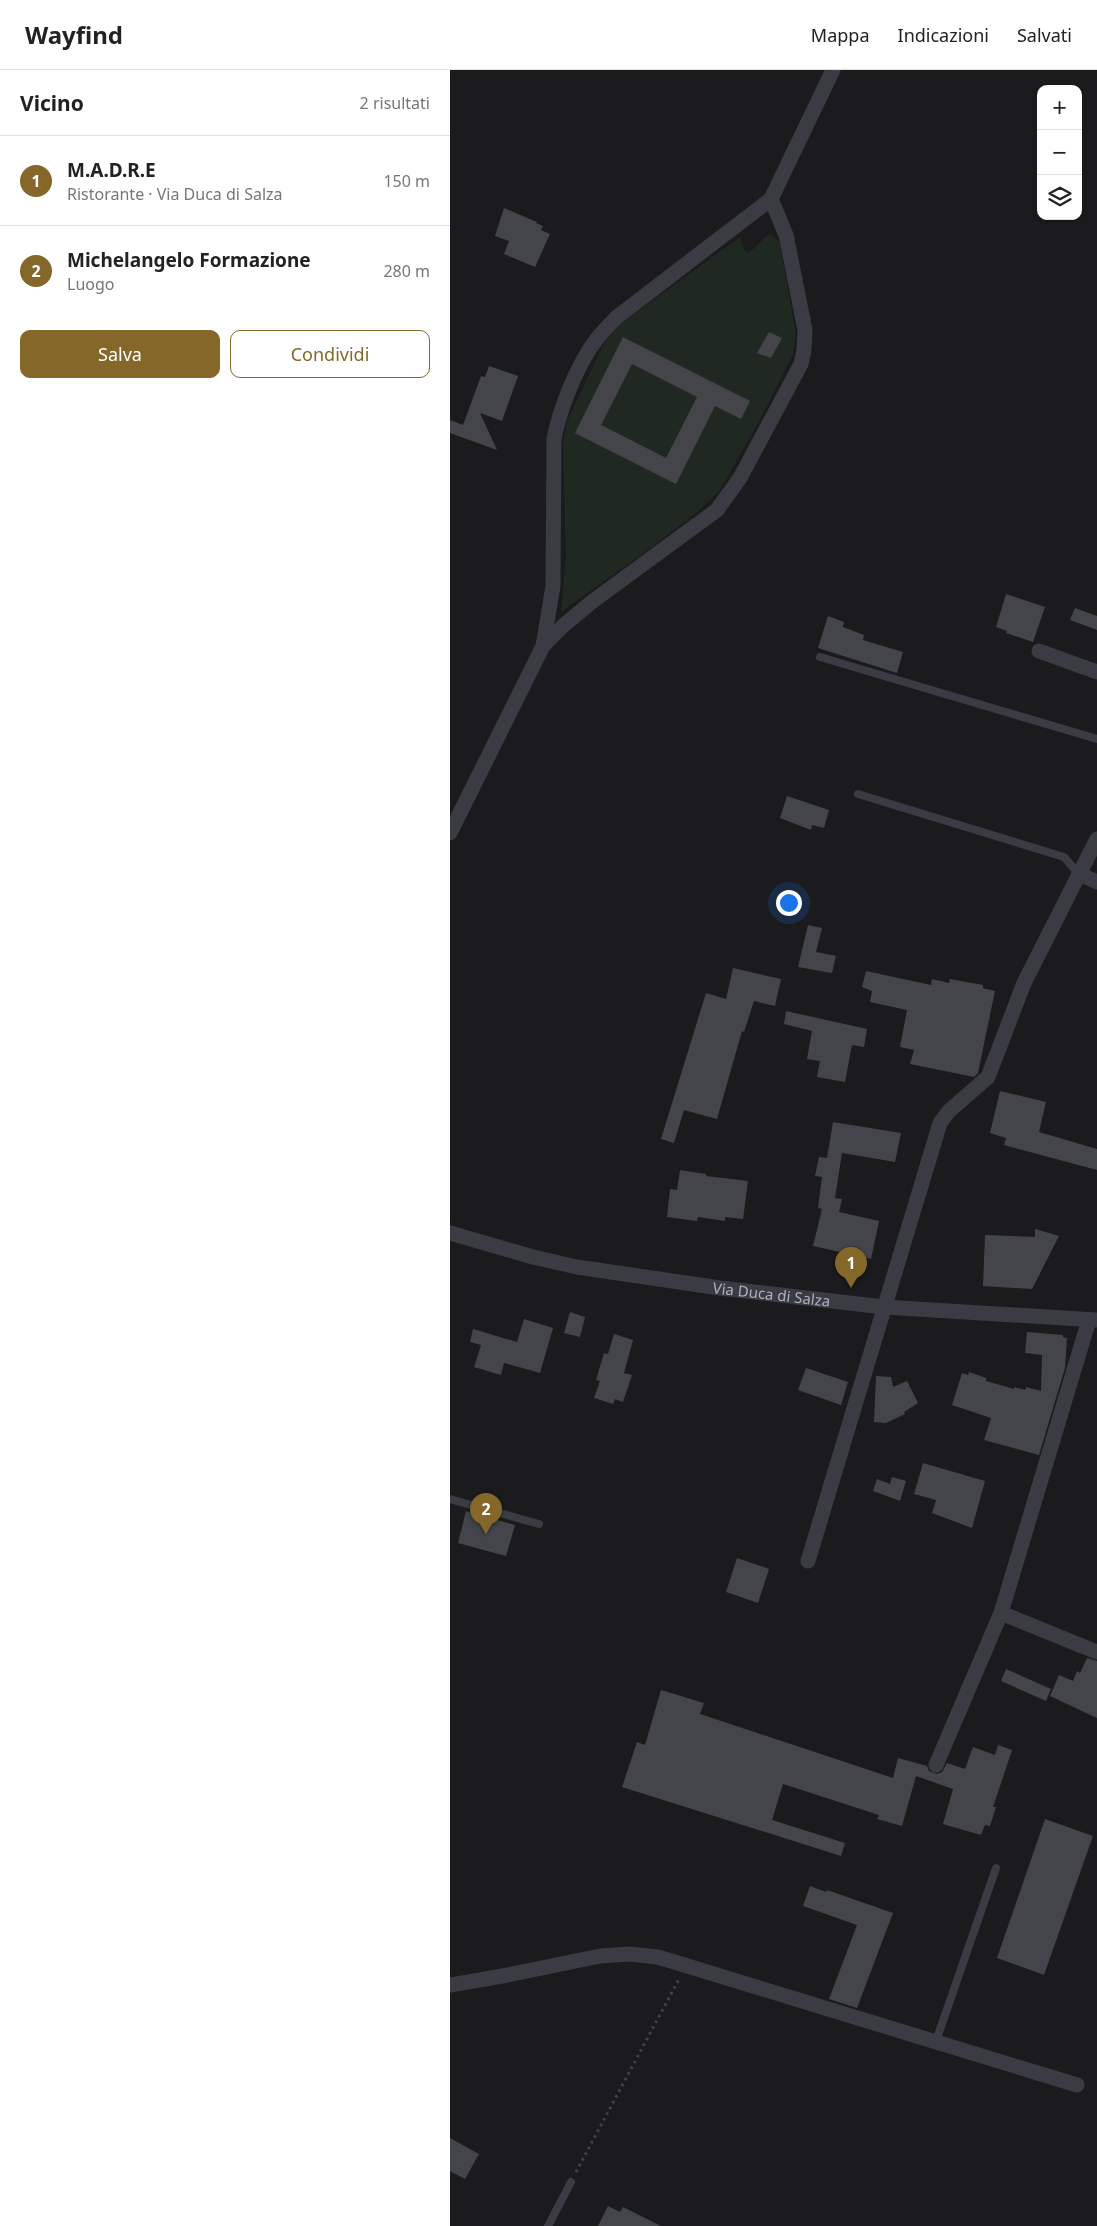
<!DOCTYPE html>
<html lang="it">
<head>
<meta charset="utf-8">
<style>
	:root { --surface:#fff; --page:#f2f2f2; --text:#222; --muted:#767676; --line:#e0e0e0; --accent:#856729 }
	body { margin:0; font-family:"Noto Sans",sans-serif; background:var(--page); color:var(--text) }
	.controls { position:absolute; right:15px; top:15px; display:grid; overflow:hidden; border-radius:10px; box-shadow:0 1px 4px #0004 }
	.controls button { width:45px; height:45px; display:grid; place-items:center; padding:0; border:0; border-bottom:1px solid var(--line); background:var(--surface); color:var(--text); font:25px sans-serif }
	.you { position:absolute; left:338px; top:832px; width:18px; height:18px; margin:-12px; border:4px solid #fff; border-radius:50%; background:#1a73e8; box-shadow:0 0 0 8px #1a73e833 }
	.badge { display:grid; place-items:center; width:32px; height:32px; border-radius:50%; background:var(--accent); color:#fff; font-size:16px; font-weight:700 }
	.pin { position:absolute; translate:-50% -41px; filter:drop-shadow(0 1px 2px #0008) }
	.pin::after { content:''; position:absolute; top:26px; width:18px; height:15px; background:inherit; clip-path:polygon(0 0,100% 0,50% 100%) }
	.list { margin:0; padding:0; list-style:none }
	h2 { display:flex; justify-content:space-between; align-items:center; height:65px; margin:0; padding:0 20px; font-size:21px }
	h2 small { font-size:16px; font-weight:400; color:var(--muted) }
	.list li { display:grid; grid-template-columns:32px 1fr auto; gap:15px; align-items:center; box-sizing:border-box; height:90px; padding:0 20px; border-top:1px solid var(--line) }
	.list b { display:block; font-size:19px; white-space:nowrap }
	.list p { margin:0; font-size:16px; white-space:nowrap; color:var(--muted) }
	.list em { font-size:16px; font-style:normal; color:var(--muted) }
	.actions { display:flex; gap:10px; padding:15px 20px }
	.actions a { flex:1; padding:11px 0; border:1px solid var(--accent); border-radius:10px; text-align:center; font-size:18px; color:var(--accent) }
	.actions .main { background:var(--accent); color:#fff }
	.icon { flex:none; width:28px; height:28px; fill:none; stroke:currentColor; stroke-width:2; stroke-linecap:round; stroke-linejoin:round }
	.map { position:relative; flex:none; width:647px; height:2156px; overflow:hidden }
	header { display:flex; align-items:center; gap:30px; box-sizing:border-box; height:70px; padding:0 25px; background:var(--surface); border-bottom:1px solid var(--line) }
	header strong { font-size:24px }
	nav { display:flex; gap:28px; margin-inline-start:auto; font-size:18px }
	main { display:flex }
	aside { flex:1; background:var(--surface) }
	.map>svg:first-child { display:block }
	.green { fill:#202921 }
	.building { fill:#44454a; fill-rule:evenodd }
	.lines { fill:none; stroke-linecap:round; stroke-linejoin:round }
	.path { stroke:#41434a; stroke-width:3; stroke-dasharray:2.5 4; stroke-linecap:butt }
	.service { stroke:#3b3c43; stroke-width:8 }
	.minor { stroke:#3b3c43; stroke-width:15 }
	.labels { text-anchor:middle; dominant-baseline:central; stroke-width:5; stroke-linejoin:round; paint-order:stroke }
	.street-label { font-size:15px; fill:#acb1be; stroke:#151518 }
</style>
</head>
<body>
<header>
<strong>Wayfind</strong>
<nav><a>Mappa</a><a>Indicazioni</a><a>Salvati</a></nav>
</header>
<main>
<aside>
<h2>Vicino<small>2 risultati</small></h2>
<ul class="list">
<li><span class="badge">1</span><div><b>M.A.D.R.E</b><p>Ristorante · Via Duca di Salza</p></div><em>150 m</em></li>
<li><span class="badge">2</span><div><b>Michelangelo Formazione</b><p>Luogo</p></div><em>280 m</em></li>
</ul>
<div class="actions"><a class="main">Salva</a><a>Condividi</a></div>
</aside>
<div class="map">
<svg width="647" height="2156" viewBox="0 0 647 2156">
	<rect width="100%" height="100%" fill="#1b1a1d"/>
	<!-- green -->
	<path class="green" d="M320,164L329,171L346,263L343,284L314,342L270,420L252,438L202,477L111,542L116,486L113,371L117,351L154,273L169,255L290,167L293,178L297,183C307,178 311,169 320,164Z"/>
	<!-- building -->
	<path class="building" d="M54,138L87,152L86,153L93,156L91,160L100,164L85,197L54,184L59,171L45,166Z
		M319,262L332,268L321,288L307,283Z
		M173,267L300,331L291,349L265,336L226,414L125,363ZM182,294L247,327L216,388L151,355Z
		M39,296L68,306L52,351L30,343L47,380L0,363V350L13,355L31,306L35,307Z
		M556,524L595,537L583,572L556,563L557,561L546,557Z
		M625,538L647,546V560L620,550Z
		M378,546L394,552L393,557L414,565L413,570L453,582L447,603L368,578Z
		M337,726L379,740L374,758L362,755L361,760L330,748Z
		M358,855L372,858L366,882L386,886L382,903L348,897Z
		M283,898L331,909L325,936L304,931L294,962L292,961L267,1049L234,1040L224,1073L211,1069L256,923L276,929Z
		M416,901L481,915L482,909L499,913L500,909L533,915V918L545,921L528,1003L524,1007L460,994L464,980L450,977L457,940L420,932L422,921L412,917Z
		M336,941L417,959L414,977L402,975L395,1012L367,1007L370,991L357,989L362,961L334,954Z
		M550,1021L596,1032L589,1062L647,1079V1100L554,1075L556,1068L540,1063Z
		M383,1052L451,1063L445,1092L392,1083L385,1128L392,1129L389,1142L429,1151L421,1189L363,1176L372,1139L368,1138L372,1107L365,1106L369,1087L377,1088Z
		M230,1100L256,1104V1106L298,1111L293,1149L275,1147V1151L248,1147L247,1151L217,1147L220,1119L227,1120Z
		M585,1159L609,1166L582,1219L533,1216L535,1165L585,1167Z
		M120,1242L135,1247L130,1267L114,1263Z
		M74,1249L103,1258L90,1303L54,1293L51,1305L24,1297L31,1275L20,1272L23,1259L67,1272Z
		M577,1262L613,1265V1267L617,1268L615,1298L589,1385L534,1370L541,1348L502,1335L512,1303L518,1305L519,1302L536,1308V1311L564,1319V1317L575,1320L576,1317L591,1321L592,1285L575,1283Z
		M164,1264L183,1270L174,1303L182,1305L173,1332L165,1329L163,1334L144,1328L150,1311L146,1310L154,1283L158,1284Z
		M356,1298L398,1312L391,1335L348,1320Z
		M426,1306L441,1307L443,1317L457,1311L468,1333L454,1342L455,1344L436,1353L424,1352Z
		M473,1393L535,1411L522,1458L482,1443L486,1430L464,1424Z
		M442,1407L456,1411L450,1431L423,1421L427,1409L440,1414Z
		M16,1441L65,1455L56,1486L8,1473Z
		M287,1488L319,1499L308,1533L276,1522Z
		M637,1588L647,1591V1648L600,1626L609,1605L623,1611L627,1601L630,1603Z
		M556,1599L601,1619L596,1631L551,1611Z
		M211,1620L254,1633L250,1644L443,1708L448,1688L477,1696L479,1701L487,1704L492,1702L497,1693L515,1699L523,1677L545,1685L548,1675L562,1680L543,1737H546L540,1756L535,1755L531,1765L493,1754L503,1719L466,1706L452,1756L427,1749L429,1745L333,1714L322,1750L395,1773L391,1786L172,1717L187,1672L195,1675Z
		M595,1749L643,1766L594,1905L547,1888Z
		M360,1816L376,1822L377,1820L443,1843L407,1938L379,1929L407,1855L353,1836Z
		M0,2068L29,2084L15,2109L0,2101Z
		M158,2136L170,2142L173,2137L211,2156H148Z"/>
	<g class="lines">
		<!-- path -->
		<path class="path" d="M126,2102L229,1909"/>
		<!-- service -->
		<path class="service" d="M370,587L647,669
			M408,724L614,787L629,804
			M0,1429L89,1454
			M486,1971L546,1798
			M98,2156L121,2112"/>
		<!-- minor -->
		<g class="minor">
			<path d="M93,576L114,555L143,531L267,440L290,408L351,294L354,280L355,260L336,165L321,129"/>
			<path d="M589,581L647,602"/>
			<path d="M0,763L93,576L103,516L104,369C110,338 127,295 146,270C152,262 160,254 167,247L321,129L383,0"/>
			<path d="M629,804L647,812"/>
			<path id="s1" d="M0,1163L83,1187L127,1197L270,1218L434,1237L647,1250"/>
			<path d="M358,1491L490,1053L499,1041L538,1007L574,913L647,769"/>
			<path d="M551,1543L647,1582"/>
			<path d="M486,1695L551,1543L639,1250"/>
			<path d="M0,1915L58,1905L150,1886L180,1884L208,1887L627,2015"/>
		</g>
	</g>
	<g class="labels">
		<!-- street labels -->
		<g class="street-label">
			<text stroke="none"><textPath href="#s1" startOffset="328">Via Duca di Salza</textPath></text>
		</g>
	</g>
</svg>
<div class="controls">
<button>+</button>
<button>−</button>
<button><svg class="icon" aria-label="layers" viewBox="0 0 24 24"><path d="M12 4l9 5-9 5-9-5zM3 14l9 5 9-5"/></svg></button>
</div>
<div class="you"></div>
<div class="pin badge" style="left:401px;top:1218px">1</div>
<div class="pin badge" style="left:36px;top:1464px">2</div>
</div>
</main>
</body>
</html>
